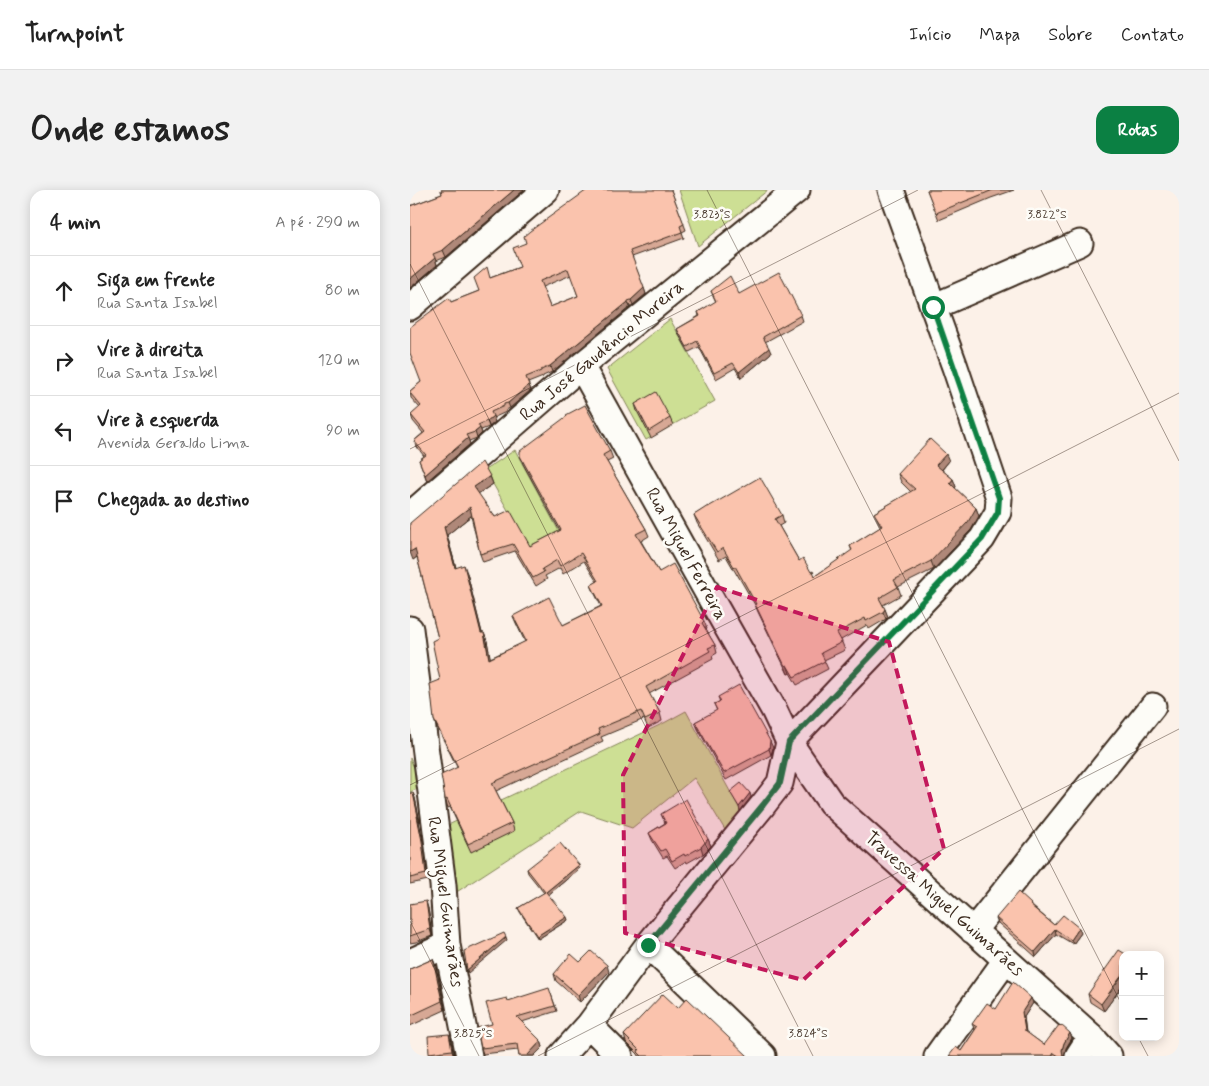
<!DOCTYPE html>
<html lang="pt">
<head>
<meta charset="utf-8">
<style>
	:root { --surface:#fff; --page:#f2f2f2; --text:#222; --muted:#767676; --line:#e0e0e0; --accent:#0b8043 }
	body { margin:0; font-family:Mynerve,sans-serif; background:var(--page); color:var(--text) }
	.controls { position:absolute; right:15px; bottom:15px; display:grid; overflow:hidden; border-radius:10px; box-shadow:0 2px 12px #0003 }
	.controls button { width:45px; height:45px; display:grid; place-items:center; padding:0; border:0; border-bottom:1px solid var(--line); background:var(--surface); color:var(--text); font:25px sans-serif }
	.stop { position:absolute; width:15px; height:15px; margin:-11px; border:4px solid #0b8043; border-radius:50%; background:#fff }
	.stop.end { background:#0b8043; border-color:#fff; box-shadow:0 1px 5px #0008 }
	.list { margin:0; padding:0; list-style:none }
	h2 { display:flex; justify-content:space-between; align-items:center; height:65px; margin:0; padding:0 20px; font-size:21px }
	h2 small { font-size:16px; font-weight:400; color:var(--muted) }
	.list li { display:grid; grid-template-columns:32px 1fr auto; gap:15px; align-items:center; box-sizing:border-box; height:70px; padding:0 20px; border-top:1px solid var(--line) }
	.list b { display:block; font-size:19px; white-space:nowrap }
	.list p { margin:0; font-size:16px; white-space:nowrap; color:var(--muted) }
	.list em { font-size:16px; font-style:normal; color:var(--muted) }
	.icon { flex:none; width:28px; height:28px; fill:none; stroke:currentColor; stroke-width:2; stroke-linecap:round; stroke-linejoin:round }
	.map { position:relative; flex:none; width:769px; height:866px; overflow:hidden; border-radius:15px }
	header { display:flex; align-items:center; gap:30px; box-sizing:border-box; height:70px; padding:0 25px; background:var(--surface); border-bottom:1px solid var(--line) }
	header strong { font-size:24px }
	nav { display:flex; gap:28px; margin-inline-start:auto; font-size:18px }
	.intro { display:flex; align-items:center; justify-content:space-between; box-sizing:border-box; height:120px; padding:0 30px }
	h1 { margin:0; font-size:35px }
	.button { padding:12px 22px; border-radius:15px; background:var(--accent); color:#fff; font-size:18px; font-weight:700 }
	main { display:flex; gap:30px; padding:0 30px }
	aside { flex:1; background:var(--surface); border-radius:15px; box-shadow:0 2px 12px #0003 }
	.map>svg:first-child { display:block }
	.green { fill:#cddf94; stroke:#848459 }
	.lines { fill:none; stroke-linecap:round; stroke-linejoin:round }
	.minor-casing { stroke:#3b2a1e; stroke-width:29 }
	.minor { stroke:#fdfcf7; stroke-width:25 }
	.wall { fill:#d7a895; stroke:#3b2a1e; fill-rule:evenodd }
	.shaded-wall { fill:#af8879; stroke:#3b2a1e }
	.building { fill:#fac3ad; stroke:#3b2a1e; fill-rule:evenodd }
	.route { stroke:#0b8043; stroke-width:6 }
	.marked { fill:#c2185b; fill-opacity:0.2; stroke:#c2185b; stroke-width:4; stroke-dasharray:10 6; stroke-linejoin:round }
	.ticks { fill:none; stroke:#3b2a1e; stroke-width:1; stroke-opacity:0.45 }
	.labels { text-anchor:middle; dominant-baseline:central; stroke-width:5; stroke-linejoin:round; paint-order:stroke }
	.street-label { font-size:18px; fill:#3b2a1e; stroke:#fdfcf7 }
	.ticks-label { font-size:12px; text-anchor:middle; fill:#3b2a1e; stroke:#fdfcf7; stroke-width:5; stroke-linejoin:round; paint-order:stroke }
</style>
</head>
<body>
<header>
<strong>Turnpoint</strong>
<nav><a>Início</a><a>Mapa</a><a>Sobre</a><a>Contato</a></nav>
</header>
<div class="intro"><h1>Onde estamos</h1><a class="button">Rotas</a></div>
<main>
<aside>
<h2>4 min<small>A pé · 290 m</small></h2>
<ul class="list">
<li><svg class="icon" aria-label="ahead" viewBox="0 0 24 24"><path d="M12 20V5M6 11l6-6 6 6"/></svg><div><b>Siga em frente</b><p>Rua Santa Isabel</p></div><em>80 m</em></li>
<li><svg class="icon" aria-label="right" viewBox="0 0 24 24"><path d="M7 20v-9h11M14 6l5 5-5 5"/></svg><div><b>Vire à direita</b><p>Rua Santa Isabel</p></div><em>120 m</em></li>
<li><svg class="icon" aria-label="left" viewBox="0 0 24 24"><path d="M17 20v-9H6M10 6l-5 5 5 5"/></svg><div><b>Vire à esquerda</b><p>Avenida Geraldo Lima</p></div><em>90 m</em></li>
<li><svg class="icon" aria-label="arrive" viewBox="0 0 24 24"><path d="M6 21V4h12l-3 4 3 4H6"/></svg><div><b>Chegada ao destino</b></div></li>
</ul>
</aside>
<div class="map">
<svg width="769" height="866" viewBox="0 0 769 866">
	<rect width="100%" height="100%" fill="#fcf1e8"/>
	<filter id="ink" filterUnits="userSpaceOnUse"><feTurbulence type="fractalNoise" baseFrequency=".02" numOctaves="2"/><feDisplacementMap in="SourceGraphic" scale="10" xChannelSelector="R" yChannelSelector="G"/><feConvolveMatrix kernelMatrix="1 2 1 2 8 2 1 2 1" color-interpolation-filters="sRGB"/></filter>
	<g filter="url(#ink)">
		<!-- green -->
		<path class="green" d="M269,0H358L288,56Z
			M260,129L305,211L236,250L197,179Z
			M105,260L151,345L119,357L75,280Z
			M276,521L333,625L318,645L284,588L222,638L171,621L42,705L34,637L254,533Z
			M0,568L12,597L0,602Z"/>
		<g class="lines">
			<!-- minor casing -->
			<g class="minor-casing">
				<path id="minor" d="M0,117L136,0
					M523,117L670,53
					M171,176L301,409L364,520L379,552L421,613L681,846L699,866
					M0,325L171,176L387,0
					M0,439L33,695L37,755L59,866
					M379,552L572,349L588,322L589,308L545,177L481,0
					M563,741L743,516
					M238,755L353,866
					M0,772L37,755
					M179,835L210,866
					M151,866L179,835L238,755L353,615L370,593L379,552
					M527,866L596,770
					M668,866L681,846"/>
			</g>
			<!-- minor -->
			<use href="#minor" class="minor"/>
		</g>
		<!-- wall -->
		<path class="wall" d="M31,0H114L36,67L26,71L27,75L0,98V16L32,4Z
			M261,0L276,40L272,42L274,48L222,67L236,104L223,115L220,116V117L142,182L133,186V187L118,193L121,200L100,218L96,220V222L83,228L85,232L79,237L71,240L72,243L67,248L59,251L60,254L17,291L9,270L14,266L7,257L4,251L13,243L3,231L1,225L10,218L1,208L0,201L11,192L41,112L69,101L80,88L110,77ZM161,85L168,106L140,117L132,97Z
			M517,0H604L581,8L529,30Z
			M301,101L329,104L391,125L393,131L355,152L361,163L331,188L325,178L306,189L289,157L279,162L269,145L267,139L289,126L288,122L306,112Z
			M225,214L260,228L263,235L241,248L227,221Z
			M200,261L203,269L197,272L236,339L239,346L231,351L249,382L294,431L297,439L296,440L305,455L307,463L302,466L303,469L239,504L250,523L252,531L238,538L234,529L191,547L193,551L86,601L102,633L104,641L61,662L40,617L38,618L35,608L47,577L27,537L24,530L30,490L28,448L7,367L3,370L80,286L83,294L68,304L85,327L120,356L150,341L113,274L110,266ZM61,326L70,364L73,372L105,361L126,396L137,389L135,386L150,378L153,384L174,371L187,392L181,395L184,402L191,416L153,435L103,426L106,433L115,452L80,468L77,451L74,443H72L57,383L46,378L37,345Z
			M539,271L532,280L543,289L546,297L545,298L566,318L569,326L561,340L524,379L488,397L491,405L473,415L478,427L476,429L459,439L457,435L431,450L435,460L414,470L418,479L387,495L380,483L378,484L348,422L345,415L327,384V385L316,366L309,370L287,333L284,325L298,317L372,325L374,333L369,336L389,371L405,386L442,361L440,356L471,337L464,323L501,302L491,292L488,284Z
			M308,507L363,558L361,565L316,590L288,539L285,532L307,521L304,514L310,512Z
			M0,603H3L5,608L10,632H9L14,657L18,690L0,694Z
			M251,624L298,649L301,656L293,664L277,673L276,671L265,678L257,666L253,668L242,650L239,643L255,633Z
			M170,678L138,705L158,730L128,749L110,722L108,718L134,703L118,683L117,679Z
			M0,714L18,718L22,746L6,752L0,753Z
			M622,716L644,735L671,743L663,754L646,744L626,767L588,733L586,728Z
			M713,765V795L694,821L680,812L678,804Z
			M23,769L26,777L35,820L0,836V779Z
			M170,772L199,782L170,812L146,791L144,784Z
			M141,804L147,821L112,832L131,851L133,857L124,866H109L108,860L73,864L71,858L82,834L98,811Z
			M621,808L623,813L614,827L616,842L634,855L662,848L656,858L654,866H539L551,861L565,840L562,834L586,819Z
			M268,818L338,866H229L228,864L216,852L214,845Z
			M41,851L44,866H20L19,863Z"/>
		<!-- shaded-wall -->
		<path class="shaded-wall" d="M104,0H114L36,67L33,60Z
			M25,68L27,75L0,98V89Z
			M234,98L236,104L223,115L221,110Z
			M218,112L220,117L142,182L140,176Z
			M359,158L361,163L331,188L329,182Z
			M119,195L121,200L100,218L98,213Z
			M83,226L85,232L79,237L77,231Z
			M70,238L72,243L67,248L65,242Z
			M58,248L60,254L17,291L15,285Z
			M536,264L539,271L529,283L526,275Z
			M80,286L83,294L66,305L64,297Z
			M543,289L546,297L542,301L540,293Z
			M60,317L62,325L37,345L48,385L34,337Z
			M566,318L569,326L561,340L524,379L521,371Z
			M5,359L8,366L3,370L0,362Z
			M54,375L57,383L74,451L71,443Z
			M475,419L478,427L476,429L473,422Z
			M74,443L77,451L82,476L79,469Z
			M377,475L380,483L378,484L375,476Z
			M360,551L363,558L361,565L359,559Z
			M3,603L5,608L10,632L8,626Z
			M340,603L341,607L330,621L329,617Z
			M7,626L9,632L14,657L18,690L16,684Z
			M298,649L301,656L293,664L291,657Z
			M169,675L170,678L137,706L136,702Z
			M16,711L18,718L22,746L20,739Z
			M157,727L158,730L128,749L127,746Z
			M669,738L671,743L663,754L661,750Z
			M645,739L646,744L626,767L625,762Z
			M96,747L97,750L58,783L57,780Z
			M23,769L26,777L35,820L32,811Z
			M197,775L199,782L170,812L168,805Z
			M713,784V795L694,821L691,814Z
			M621,808L623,813L614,827L616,846L615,841L612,822Z
			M660,843L662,848L656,858L654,866H653L652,860L654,853Z
			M39,844L41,851L44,866L42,860Z
			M131,851L133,857L124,866H117Z"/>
		<!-- building -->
		<path class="building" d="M31,0H104L33,60L23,64L25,68L0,89V16L32,4Z
			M177,0H261L274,34L270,36L272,42L220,61L234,98L221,110L218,111V112L140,176L131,180V181L116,187L119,195L98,213L94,214V216L81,222L83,226L77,231L68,235L70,238L65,242L56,245L58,248L15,285L9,270L16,265L4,251L15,242L1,225L11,216L0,203V201L11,192L0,163V137L39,108L41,112L69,101L64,88L77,77L80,88L110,77L103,58L116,53L114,46L120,41ZM158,79L168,106L140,117L130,91Z
			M517,0H583L526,23Z
			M369,82L391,125L353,147L359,158L329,182L323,173L304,183L287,151L277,157L267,139L290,126L288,122L306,111L301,101L320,86L329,104Z
			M246,202L260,228L239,241L225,214Z
			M175,215L200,261L193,265L236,339L226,344L249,382L263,374L294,431L292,433L305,455L298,458L300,461L236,497L250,523L235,530L231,521L188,539L190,544L82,593L102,633L58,654L37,609L35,610V608L31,585L48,577L24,530L20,494L30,490L22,451L28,448L5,359L0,362V333L72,272L80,286L64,297L85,327L100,320L120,356L151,340L110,266V261L157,226L156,225ZM60,317L70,364L103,354L123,388L134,382L132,379L147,370L150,376L171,363L188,391L181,395L192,416L153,435L139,407L103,426L116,451L79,469L74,443H71L54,375L45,378L34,337Z
			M520,249L536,264L526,275L543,289L540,293L566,318L558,332L521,371L484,390L488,397L469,408L475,419L473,422L456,431L455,428L427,443L432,452L411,463L415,471L384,487L377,475L375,476L345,414H346L325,376L324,377L313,358L307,362L284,325L298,316V317L350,287L372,325L365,329L389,371L393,368L401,382L403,381L405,386L442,360L440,356L472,336L464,323L505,299L488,284Z
			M329,495L360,551L359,559L314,583L285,532L307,520L304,514L311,511L308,507Z
			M331,593L340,603L329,617L320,602Z
			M0,603H3L8,626H7L12,651L16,684L0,688Z
			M276,609L298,649L291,657L275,666L274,664L262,671L255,659L251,661L239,643L256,633L251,624Z
			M150,653L169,675L136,702L157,727L127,746L108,718L135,702L117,679Z
			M608,702L621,714L620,715L644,735L653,725L669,738L661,750L645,739L625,762L586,728Z
			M16,711L20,739L0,746V714Z
			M94,743L96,747L57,780L54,761Z
			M709,760L717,765H713V784L691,814L678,804Z
			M181,761L197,775L168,805L144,784L161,764L170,772Z
			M23,769L32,811L0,826V779Z
			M603,792L621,808L612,822L615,841L634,855L649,835L650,836L651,835L660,843L654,853L652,860L653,866H649L644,863L642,866H539L546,857L551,861L567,837L562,834L577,813L586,819Z
			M139,798L145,816L107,827L131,851L117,866H109L107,854L71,858L67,838L82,834L76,813L97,808L98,811Z
			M253,804L268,818L277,808L338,866H232L228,862L229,860L214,845Z
			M39,844L42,860L19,863L18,846Z"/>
	</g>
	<g class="lines" filter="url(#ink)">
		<!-- route -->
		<path class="route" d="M238,755L353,615L370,593L379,552L572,349L588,322L589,308L523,117"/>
	</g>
	<!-- marked area -->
	<path class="marked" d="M307,397L479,452L534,659L393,790L215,743L213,585Z"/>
	<!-- ticks -->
	<path class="ticks" d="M297,0L713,817M631,0L769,271M0,74L403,866M0,259L508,0M0,595L769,203M0,731L69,866M728,847L738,866M128,866L769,539"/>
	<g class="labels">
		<!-- street labels -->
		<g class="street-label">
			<text transform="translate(192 161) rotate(-40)">Rua José Gaudêncio Moreira</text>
			<text transform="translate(276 364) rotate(61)">Rua Miguel Ferreira</text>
			<text transform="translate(35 712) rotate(82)">Rua Miguel Guimarães</text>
			<text transform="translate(534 714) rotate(42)">Travessa Miguel Guimarães</text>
		</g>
	</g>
	<g class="ticks-label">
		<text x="302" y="28">3.823°S</text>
		<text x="637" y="28">3.822°S</text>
		<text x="63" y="847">3.825°S</text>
		<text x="398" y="847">3.824°S</text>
	</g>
</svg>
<div class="controls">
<button>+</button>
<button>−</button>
</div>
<div class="stop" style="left:523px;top:117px"></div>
<div class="stop end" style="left:238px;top:755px"></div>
</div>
</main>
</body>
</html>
